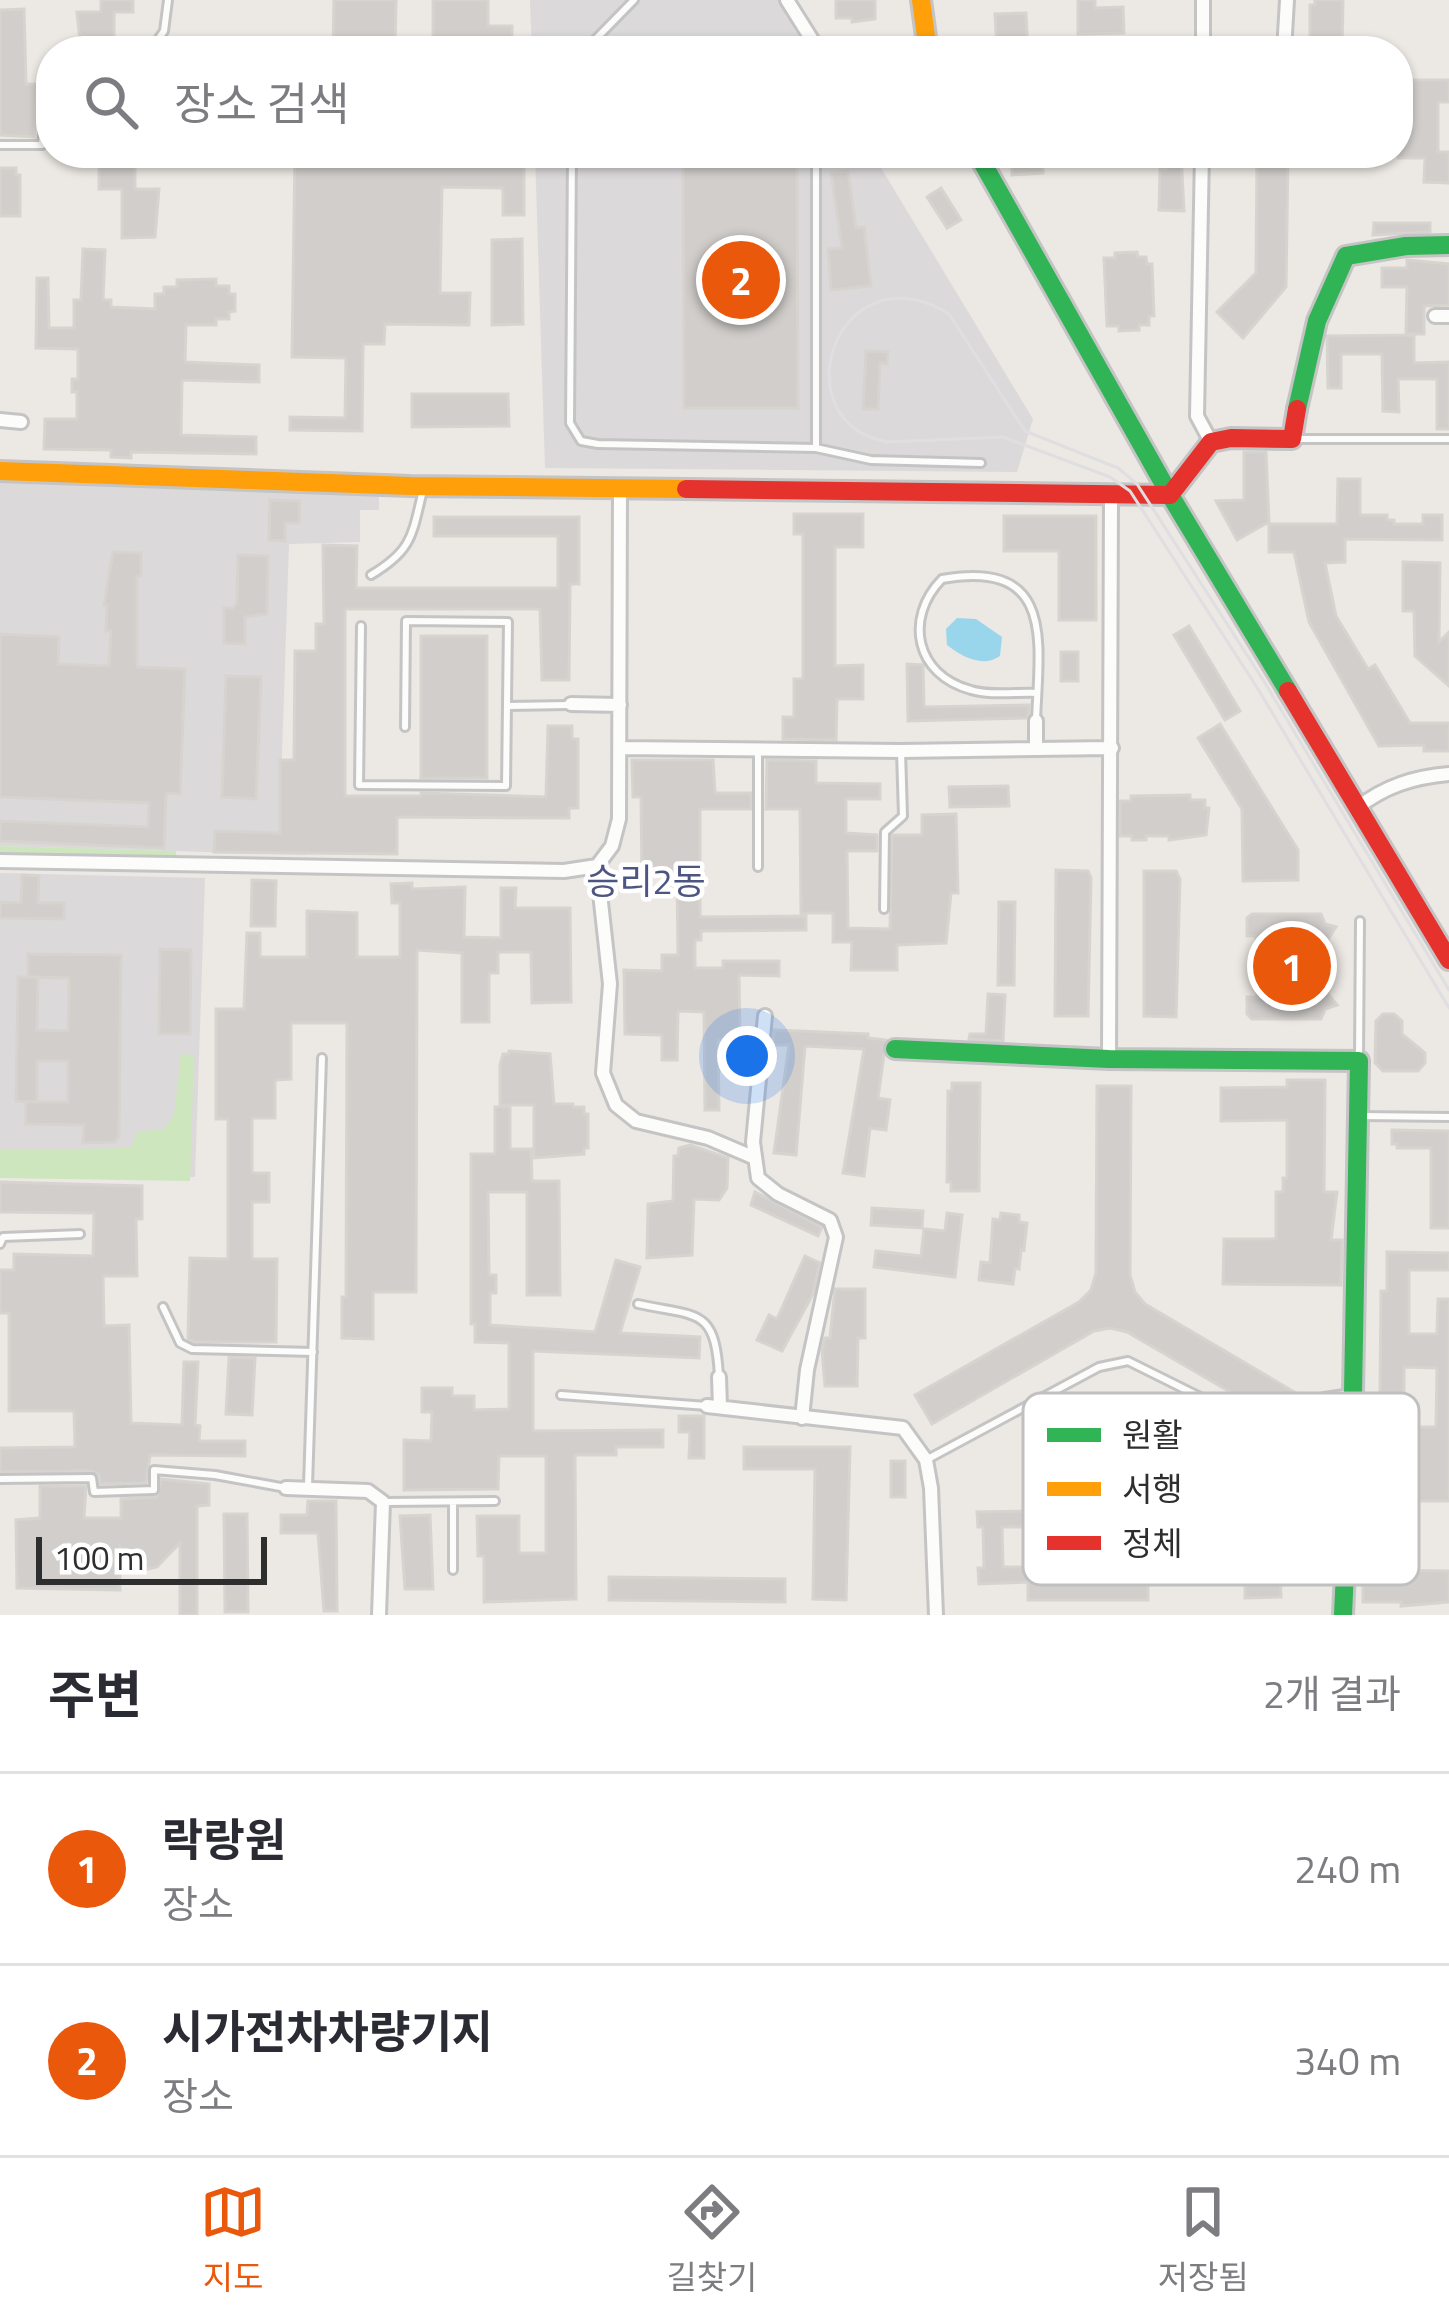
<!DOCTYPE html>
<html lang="ko">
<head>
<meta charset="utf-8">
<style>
	:root { --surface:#fff; --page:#f7f7f7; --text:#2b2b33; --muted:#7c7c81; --line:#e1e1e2; --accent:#ea580c }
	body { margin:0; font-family:"Titillium Web","Noto Sans KR",sans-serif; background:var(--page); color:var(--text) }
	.scale { position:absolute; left:36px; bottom:30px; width:231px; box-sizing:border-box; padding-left:12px; border:6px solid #2e2e2e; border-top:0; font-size:33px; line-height:42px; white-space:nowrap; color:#2e2e2e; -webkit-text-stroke:9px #fff; paint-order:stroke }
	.you { position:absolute; left:747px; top:1056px; width:42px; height:42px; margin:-30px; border:9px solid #fff; border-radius:50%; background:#1a73e8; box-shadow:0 0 0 18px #1a73e833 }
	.badge { display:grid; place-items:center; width:78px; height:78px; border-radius:50%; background:var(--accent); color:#fff; font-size:39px; font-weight:700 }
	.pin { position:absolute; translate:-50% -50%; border:6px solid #fff; box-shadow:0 3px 12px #0006 }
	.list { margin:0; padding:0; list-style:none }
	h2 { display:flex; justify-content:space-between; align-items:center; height:156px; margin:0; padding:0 48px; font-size:51px }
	h2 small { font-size:39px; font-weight:400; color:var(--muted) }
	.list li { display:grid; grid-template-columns:78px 1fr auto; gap:36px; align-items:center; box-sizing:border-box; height:192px; padding:0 48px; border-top:3px solid var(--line) }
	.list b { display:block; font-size:45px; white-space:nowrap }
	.list p { margin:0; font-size:39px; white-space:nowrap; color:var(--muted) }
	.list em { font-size:39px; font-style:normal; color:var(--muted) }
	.icon { flex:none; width:66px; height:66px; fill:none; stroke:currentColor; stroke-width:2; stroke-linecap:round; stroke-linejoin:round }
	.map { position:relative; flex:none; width:1449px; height:1615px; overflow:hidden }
	.search { position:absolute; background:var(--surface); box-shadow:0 3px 9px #0004; left:36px; right:36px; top:36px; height:132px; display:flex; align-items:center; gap:30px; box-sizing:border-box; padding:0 42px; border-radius:48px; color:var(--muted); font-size:45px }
	.sheet { height:540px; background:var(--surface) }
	nav { display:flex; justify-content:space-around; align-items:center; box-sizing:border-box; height:168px; border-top:3px solid var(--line); background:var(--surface); font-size:33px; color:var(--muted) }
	nav a { display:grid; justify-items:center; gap:6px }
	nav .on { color:var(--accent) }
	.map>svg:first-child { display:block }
	.industrial { fill:#dcd9db }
	.green { fill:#cee6be }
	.water { fill:#99d6ec }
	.building { fill:#d1cecb; stroke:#d7d4d0; stroke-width:3; fill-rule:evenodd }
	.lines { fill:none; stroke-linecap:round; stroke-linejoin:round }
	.lane-casing { stroke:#c5c4c5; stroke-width:12 }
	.street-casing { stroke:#c5c4c5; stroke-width:18 }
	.fast-casing { stroke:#c5c4c5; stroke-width:24 }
	.slow-casing { stroke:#c5c4c5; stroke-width:24 }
	.jam-casing { stroke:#c5c4c5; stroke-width:24 }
	.lane { stroke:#fcfcfb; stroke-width:6 }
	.street { stroke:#fcfcfb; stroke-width:12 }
	.fast { stroke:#30b455; stroke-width:18 }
	.slow { stroke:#ff9f0a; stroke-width:18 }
	.jam { stroke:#e5322d; stroke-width:18 }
	.tram { stroke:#dfdfe1; stroke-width:3 }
	.labels { text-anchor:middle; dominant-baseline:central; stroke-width:9; stroke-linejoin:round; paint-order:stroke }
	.quarter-label { font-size:36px; fill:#4d5680; stroke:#fff }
	.key { fill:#fff; stroke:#c0c0c0; stroke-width:3 }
	.key-label { font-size:33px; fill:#2e2e2e }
</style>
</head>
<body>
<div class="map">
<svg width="1449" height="1615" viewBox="0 0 1449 1615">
	<rect width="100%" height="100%" fill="#ece8e4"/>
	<!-- industrial -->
	<path class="industrial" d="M530,0H778L809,51H532Z
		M535,153H872L1033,419L1017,472L545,468Z
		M0,460L379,477V510H360V542L289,544L280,815L307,820L306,855L0,846Z
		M0,873L205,878L195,1177L0,1172Z"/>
	<!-- green -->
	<path class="green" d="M0,846L176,851V859L0,854Z
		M181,1054L194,1055L190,1181L0,1178V1150L131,1148L137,1132L164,1129L174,1115Z"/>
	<!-- water -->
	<path class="water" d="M957,618L976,619L1002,637L1000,656C983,668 962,657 947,645L946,629Z"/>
	<!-- building -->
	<path class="building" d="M101,0H133V12H114V51H81L77,12H101Z
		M334,0H396L395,51H333Z
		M433,0H488V26H512V51H496V39L433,38Z
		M836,0H875V19L852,22V18H836Z
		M1078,0H1095V8L1123,7L1124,33L1078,34Z
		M1315,0H1343L1342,51H1310V5H1315Z
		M24,9L26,84H37L34,137L0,135V10Z
		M1026,13L1028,51H997L995,14Z
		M1178,38V50L1137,51V39Z
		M1399,80H1449V102H1438V152H1449V183L1424,182L1425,158H1398Z
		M99,153H131V158H135V189H159L155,237L122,238V189H99Z
		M295,153H524V215H503V188L442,187L440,293H470L469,325L385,324L384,344H363L362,431L290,430V417L345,418L346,358L292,357Z
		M683,153H797L798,408H684Z
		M1011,153H1042L1043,173L1012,175Z
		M1166,153H1181L1184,211L1159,210L1160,169H1166Z
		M1257,153H1288L1286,287L1243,338L1217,312L1256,273Z
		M0,168H16V175H20V216H0Z
		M848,171L856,228L864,227L871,286L831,290L828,249L842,248L831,173Z
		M941,188L961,220L947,228L927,197Z
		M1374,223H1430V232L1373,235Z
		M522,239L523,324L492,325V240Z
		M83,249L105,250L103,300H111V307L155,309V294H164V287H177V280L216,279V286H229V294H235V311L229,312V319H216V325H186L185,362L259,365V382L182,380L181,435L256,437V454L131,452V458L111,457V450L44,449L45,419H77V392H72V379H78V349L36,348L37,278H48L49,328H74V300H81Z
		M1137,252L1138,257H1146L1147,264H1152L1154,316H1149V325H1139V330L1119,331V326H1107L1104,258H1115V253Z
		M1407,260L1449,264V305L1424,306V334H1406L1407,287H1382V268H1407Z
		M1414,335V363L1449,362V429H1437V379H1398L1399,412L1383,411L1382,354H1341V388H1328L1327,336Z
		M866,351L888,352L887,364L880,363L878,409H863Z
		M412,394H508L509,426L412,427Z
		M1244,452H1266L1269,522L1237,540L1216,501L1244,500Z
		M1338,479H1360V515H1387V520H1394V524H1423V515H1442V540L1345,539V562L1325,563L1336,616L1368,669L1375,665L1410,723H1449V751H1424V745L1379,746L1309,622L1294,552H1269V524H1337Z
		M270,500L300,501L299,523H285V541L269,540Z
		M794,514H863V547H835V666L863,665V699H837L836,740L783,739V717H794V679H803V534H794Z
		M1004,516H1096V620H1059V551H1004Z
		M434,517H579V584H570L569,680H542L540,609H345V796H421V793L546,797L548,726H572V739H578V808H569V818L397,817V854L214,852L215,831L280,833V760H294L295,651H316V624H324L323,545L357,546L356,588H558V536H434Z
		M113,552L141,553V576H137V667L185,669L180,794L166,793L164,848L0,841V821L148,827L149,803L0,797V634L59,637L58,664L109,666L111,631H106L107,605H104Z
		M238,555L268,556L267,614L245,617V644L224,643V608H233L237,603Z
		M1403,562L1440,563L1439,642L1449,632V686L1415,656L1414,611H1403Z
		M1189,626L1240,711L1225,720L1174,635Z
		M421,636H487V778H421Z
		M1061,652H1078V681H1061Z
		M907,664L923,665L924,707L1029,705V714L1026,718L908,721Z
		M226,676L261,677L256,799L222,797Z
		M1220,724L1298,850V880L1243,881L1242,809L1198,738Z
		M632,760H713L715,793H751V809H700V917L806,916V930L701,931V940H695V968H723V961H779V976L739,975L740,1040H718L719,1110H705L704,1012L678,1011L677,1060H662V1035L625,1034L624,970L662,971V955H678L677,875L642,876L641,797H633Z
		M767,760L816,761V783L880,784V799H846V833L877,835V851H847L848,928L890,929L892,835H922V815L956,814L958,893H951L946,943L897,945V970H851L852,942H833V913H801L800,809H766Z
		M1008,786L1009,806L950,807L949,787Z
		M1190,795V800H1205V808H1209L1206,835L1169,840V836H1146V840H1132V836H1120V801H1131V796Z
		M1056,870L1088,871L1091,878L1088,1016H1055Z
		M1144,871H1176L1180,879L1176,1017L1144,1016Z
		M22,875L39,876L38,903H64V919L0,918V902L21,903Z
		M252,880L276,881L275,926H251Z
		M412,883V889L465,887L464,937L501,938V888H516L515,908H570L571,1002L532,1003L531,952H498V973H489V1022H462V953L417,950L416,1292H373V1339L342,1338V1297H346L347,1023H291V1079L275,1080V1118H252V1173H269V1202H252V1259H277L276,1342H194L188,1339L190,1258L228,1259V1119H216V1009H244L247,933H260V957H307V911L357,913V957H400V903H392L391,884Z
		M999,902H1015L1014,985H998Z
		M1252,914H1321L1325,924L1336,927L1328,939V994L1337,1005L1325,1009L1321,1019H1252L1247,1014V997H1257L1256,936H1247V918Z
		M160,949L191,950L190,1034H159Z
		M28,954L121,955L119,1136L115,1142L83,1143L84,1125L26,1124V1102H68V1061H37V1102L16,1101L18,977H38L37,1030L68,1031L69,991V978L28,977Z
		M988,994L1005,995L1003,1041L969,1039L970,1034H986Z
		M1383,1014H1394L1402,1021V1034L1425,1053V1063L1418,1071H1383L1375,1063L1376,1021Z
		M774,1030L868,1034V1038L886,1040L878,1098L890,1100L886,1130L870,1128L864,1176L843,1173L864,1049L805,1046L796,1155L774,1153L789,1045H773Z
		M509,1051L550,1054L554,1104H573V1107H584V1114H588V1148H584V1154L534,1158V1105H500V1065L503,1054H509Z
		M1287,1080H1325L1324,1192H1337L1331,1240H1342L1341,1285L1223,1284L1224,1239H1276V1192H1283V1178H1287V1120L1221,1121V1088L1287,1087Z
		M952,1083H980L979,1191H951V1182H947L948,1091H952Z
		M1097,1086H1131L1130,1275L1135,1292L1145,1304L1308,1400L1292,1428L1127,1332L1110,1328L1094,1331L932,1424L915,1395L1079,1302L1091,1290L1096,1273Z
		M495,1107H510V1149H531L532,1181H559L560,1295H527V1192H488L489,1275H496V1293H490V1325L595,1332L616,1260L640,1267L620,1333L700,1337L699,1358L533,1351V1431L663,1430V1447H616V1455H575L576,1599L484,1602V1556H478L477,1516H519V1553H546V1456H499L498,1489L404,1490V1440L431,1441L432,1412H422V1388H452V1396H474V1410L509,1409V1343L475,1342V1324H471V1154H495Z
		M1392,1130L1449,1131V1228H1431V1148H1397V1144H1392Z
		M690,1145L728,1158L727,1188L719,1200L694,1199L692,1255L647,1258L648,1204L673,1201L674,1156H678L679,1148Z
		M0,1182L142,1186V1219H136L137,1276H103L104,1326L129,1325L131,1423L182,1425L184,1362H198L195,1425L200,1426L199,1441H245V1456L150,1455L146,1483L100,1484L99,1475L92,1471L0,1472V1448L75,1447L74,1411H9V1313H0V1270H14V1254L93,1256L94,1213L0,1212Z
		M755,1192L822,1227L818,1236L751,1205Z
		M872,1208L923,1211L922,1228L871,1225Z
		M947,1213L962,1215L955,1277L874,1267L876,1251L921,1256L924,1229L945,1231Z
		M1001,1213L1019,1215V1222L1027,1223L1024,1250L1021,1249L1019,1269L1015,1268L1013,1284L979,1280L981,1262L990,1263L993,1219L1000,1220Z
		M1387,1252L1449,1253V1270H1409V1334H1437L1438,1299H1449V1501H1376L1377,1467H1400L1401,1427H1436L1437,1368L1404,1367V1393H1380L1381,1291H1387Z
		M805,1256L820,1263L813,1294L782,1351L757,1340L769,1315L777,1319Z
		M835,1289H865V1338H858L857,1386H825L822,1350L825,1338H830Z
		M229,1357L255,1358L252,1415L226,1414Z
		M679,1416H704V1458H689L690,1432H679Z
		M744,1447H850L846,1600L813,1599L815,1469H744Z
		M1028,1454H1182V1482L1054,1481V1572H1148V1600H1028V1582L979,1584L978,1568H984L983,1527H978L977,1512L1028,1511ZM1002,1527H1028L1027,1567H1003Z
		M891,1461H905V1497H891Z
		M1247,1461H1313V1519H1266V1568H1280L1281,1597L1245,1598Z
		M161,1479L209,1484V1505L197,1506V1615H180V1543L157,1567L148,1569L138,1567L120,1547V1590L17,1588L16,1520L40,1518V1486H86L84,1518H121V1499L157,1497Z
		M308,1501H336L337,1611H324L318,1533H281V1515H307Z
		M224,1514H247L248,1612H225Z
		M430,1515L433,1589H405L400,1516Z
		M1363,1570L1449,1571V1602L1401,1606V1602H1363Z
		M609,1577L785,1579V1602L609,1600Z"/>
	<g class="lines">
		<!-- lane casing -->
		<g class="lane-casing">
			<path id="lane" d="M150,51L164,31L168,0
				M584,51L634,0
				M0,145H42L48,71H51
				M572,153L570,423L581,441L598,444L816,448V153
				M1296,439H1449
				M816,448L871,460L981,463
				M371,575C413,550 412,535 423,490
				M361,626L359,785L506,786L508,622L406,621L405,727
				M509,706L568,705
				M1036,721C1039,642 1056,559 942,579C904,618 915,675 971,690C990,696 1017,692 1037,693
				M758,753V867
				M884,909L885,832L903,816L901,751
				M1359,1057L1360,921
				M1361,1116L1449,1117
				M0,1244L3,1237L80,1234
				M638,1304C698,1317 715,1307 719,1376
				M163,1307L180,1343L192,1349L313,1352
				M561,1395L707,1406
				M926,1460L1099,1367L1128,1361L1301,1447L1324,1397L1351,1393
				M0,1479L92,1478L94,1492L154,1490V1470L215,1475L286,1488
				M308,1486L322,1058
				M386,1502L495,1501
				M453,1502V1570"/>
		</g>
		<!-- street casing -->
		<g class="street-casing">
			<path id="street" d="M787,0L819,51
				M1203,51V0
				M1284,51L1287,0
				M1202,153L1197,416L1211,442
				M1435,316H1449
				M0,420L21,422
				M571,704L620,705
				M620,748L901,751L1112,748
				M1036,749V721
				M1357,808C1385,786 1414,777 1449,774
				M0,861L564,871L597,866L612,846L619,819L620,487
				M597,866L610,984L603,1073L616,1105L636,1121L708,1138L755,1158
				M765,1016L753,1142L758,1178L778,1194L830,1220L836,1237L807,1370L802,1418
				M1109,1059L1111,494
				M719,1377L720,1407
				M707,1406L903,1428L926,1460L931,1488L936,1615
				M286,1488L368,1491L383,1502L379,1615"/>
		</g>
		<!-- fast casing -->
		<g class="fast-casing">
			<path id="fast" d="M977,153L1170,495L1288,691
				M1297,409L1317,321L1346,256L1406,246L1449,245
				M895,1049L1109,1059L1359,1061L1353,1393L1343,1615"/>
		</g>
		<!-- slow casing -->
		<g class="slow-casing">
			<path id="slow" d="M921,0L928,51
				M0,471L410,486L686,489"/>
		</g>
		<!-- jam casing -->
		<g class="jam-casing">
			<path id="jam" d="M686,489L1170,495L1211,442L1231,438L1292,439L1297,409
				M1288,691L1449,960"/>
		</g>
		<!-- lane -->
		<use href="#lane" class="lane"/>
		<!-- street -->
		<use href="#street" class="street"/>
		<!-- fast -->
		<use href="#fast" class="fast"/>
		<!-- slow -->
		<use href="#slow" class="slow"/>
		<!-- jam -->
		<use href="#jam" class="jam"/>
		<!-- tram -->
		<path class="tram" d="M1449,990L1265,683L1137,484L1118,468L1025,431L949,314C837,246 778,421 887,442L1003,437L1110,477L1130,491L1258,689L1449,1008"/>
	</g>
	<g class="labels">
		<!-- quarter labels -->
		<g class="quarter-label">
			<text x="646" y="880">승리2동</text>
		</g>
	</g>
	<!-- legend -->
	<rect x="1023" y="1393" width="396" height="192" rx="18" class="key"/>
	<rect x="1047" y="1428" width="54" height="14" fill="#30b455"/>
	<rect x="1047" y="1482" width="54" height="14" fill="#ff9f0a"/>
	<rect x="1047" y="1536" width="54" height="14" fill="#e5322d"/>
	<g class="key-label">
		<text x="1122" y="1447">원활</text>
		<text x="1122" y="1501">서행</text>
		<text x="1122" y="1555">정체</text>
	</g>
</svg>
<div class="scale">100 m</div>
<div class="you"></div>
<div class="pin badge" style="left:1292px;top:966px">1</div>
<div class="pin badge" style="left:741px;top:280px">2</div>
<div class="search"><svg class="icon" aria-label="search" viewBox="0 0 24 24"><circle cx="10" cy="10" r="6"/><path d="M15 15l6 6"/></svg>장소 검색</div>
</div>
<section class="sheet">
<h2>주변<small>2개 결과</small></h2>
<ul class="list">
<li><span class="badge">1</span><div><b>락랑원</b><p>장소</p></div><em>240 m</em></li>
<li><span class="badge">2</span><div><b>시가전차차량기지</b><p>장소</p></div><em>340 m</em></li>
</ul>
</section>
<nav>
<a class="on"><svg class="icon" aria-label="map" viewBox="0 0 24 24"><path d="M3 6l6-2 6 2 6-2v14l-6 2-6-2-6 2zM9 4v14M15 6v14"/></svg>지도</a>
<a><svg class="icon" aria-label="directions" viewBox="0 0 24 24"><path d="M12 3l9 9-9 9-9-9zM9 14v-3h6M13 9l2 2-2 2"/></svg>길찾기</a>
<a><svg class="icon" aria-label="saved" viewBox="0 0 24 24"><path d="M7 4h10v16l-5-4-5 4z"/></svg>저장됨</a>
</nav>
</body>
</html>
